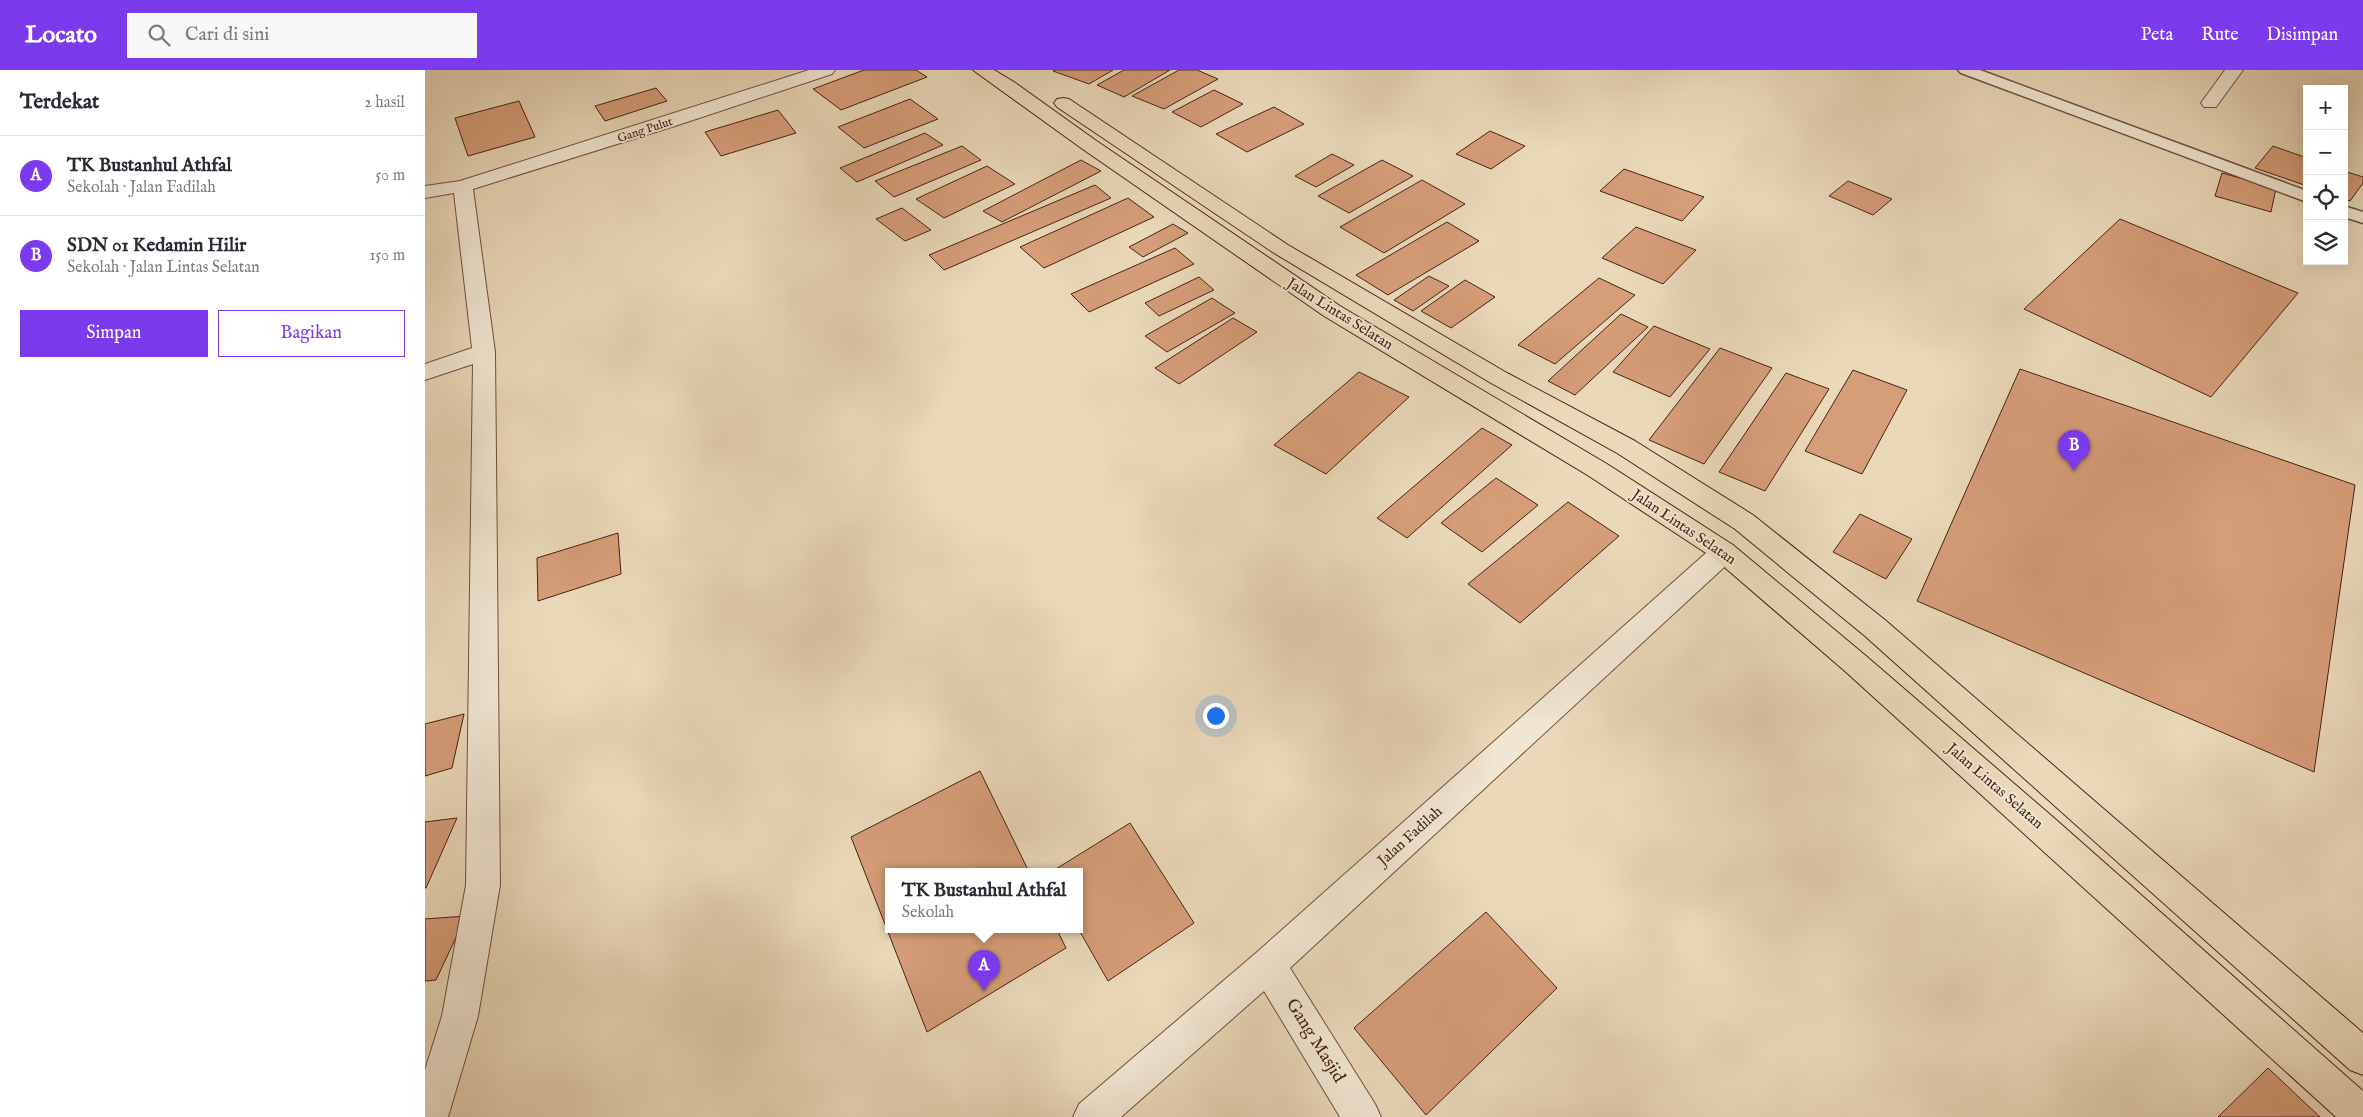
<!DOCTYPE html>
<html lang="id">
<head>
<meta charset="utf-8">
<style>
	:root { --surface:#fff; --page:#f7f7f7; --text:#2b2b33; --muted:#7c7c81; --line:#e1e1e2; --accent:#7c3aed }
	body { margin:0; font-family:"IM FELL English",serif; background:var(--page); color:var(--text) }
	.controls { position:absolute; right:15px; top:15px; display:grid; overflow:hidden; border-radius:0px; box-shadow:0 5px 20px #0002 }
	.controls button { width:45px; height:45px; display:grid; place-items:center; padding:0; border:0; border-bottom:1px solid var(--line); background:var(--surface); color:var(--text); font:25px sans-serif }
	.you { position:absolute; left:790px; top:645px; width:18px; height:18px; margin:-12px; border:4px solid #fff; border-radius:50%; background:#1a73e8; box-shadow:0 0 0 8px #1a73e833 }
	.badge { display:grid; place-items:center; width:32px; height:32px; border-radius:50%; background:var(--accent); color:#fff; font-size:16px; font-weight:700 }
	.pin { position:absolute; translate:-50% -41px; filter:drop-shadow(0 1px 2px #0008) }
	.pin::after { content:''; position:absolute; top:26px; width:18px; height:15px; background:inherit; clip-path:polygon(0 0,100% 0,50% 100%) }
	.popup { position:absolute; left:460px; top:798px; width:198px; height:65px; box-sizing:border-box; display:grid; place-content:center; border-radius:0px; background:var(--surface); filter:drop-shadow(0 1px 4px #0005); font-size:16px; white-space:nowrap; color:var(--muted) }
	.popup b { font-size:19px; color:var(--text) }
	.popup::after { content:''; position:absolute; left:50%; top:100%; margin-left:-10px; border:10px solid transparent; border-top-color:var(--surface) }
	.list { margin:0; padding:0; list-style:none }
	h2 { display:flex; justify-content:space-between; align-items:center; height:65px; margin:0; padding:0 20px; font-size:21px }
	h2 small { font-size:16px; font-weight:400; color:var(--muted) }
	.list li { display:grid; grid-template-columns:32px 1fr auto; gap:15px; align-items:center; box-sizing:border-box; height:80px; padding:0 20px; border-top:1px solid var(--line) }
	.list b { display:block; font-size:19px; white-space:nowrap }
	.list p { margin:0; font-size:16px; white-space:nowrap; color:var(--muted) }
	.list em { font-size:16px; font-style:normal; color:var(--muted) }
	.actions { display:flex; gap:10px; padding:15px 20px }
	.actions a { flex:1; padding:11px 0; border:1px solid var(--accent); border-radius:0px; text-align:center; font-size:18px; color:var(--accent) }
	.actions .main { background:var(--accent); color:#fff }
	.icon { flex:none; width:28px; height:28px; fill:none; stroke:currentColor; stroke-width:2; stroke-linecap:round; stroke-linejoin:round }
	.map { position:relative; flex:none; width:1938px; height:1047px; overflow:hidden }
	header { display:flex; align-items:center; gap:30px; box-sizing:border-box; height:70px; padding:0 25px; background:var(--accent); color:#fff }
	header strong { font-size:24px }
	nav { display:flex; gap:28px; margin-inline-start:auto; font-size:18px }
	.search { width:350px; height:45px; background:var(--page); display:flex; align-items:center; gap:12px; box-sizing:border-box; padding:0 18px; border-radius:0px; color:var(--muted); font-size:19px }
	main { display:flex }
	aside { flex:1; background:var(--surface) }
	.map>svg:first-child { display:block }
	.building { fill:#d59d78; stroke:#482316 }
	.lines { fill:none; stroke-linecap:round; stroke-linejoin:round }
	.lane-casing { stroke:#70503f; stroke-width:3 }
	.street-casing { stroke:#70503f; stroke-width:2 }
	.highway-casing { stroke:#482316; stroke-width:2 }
	.lane { fill:#f1e6d2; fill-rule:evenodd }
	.street { fill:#f1e6d2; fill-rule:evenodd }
	.highway { fill:#ead8b9; fill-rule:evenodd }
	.labels { text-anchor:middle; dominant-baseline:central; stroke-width:4; stroke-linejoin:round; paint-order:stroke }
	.far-street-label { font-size:12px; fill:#482316; stroke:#f1e6d2 }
	.street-label { font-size:15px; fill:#482316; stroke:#f1e6d2 }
	.near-street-label { font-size:18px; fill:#482316; stroke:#f1e6d2 }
</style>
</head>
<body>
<header>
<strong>Locato</strong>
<div class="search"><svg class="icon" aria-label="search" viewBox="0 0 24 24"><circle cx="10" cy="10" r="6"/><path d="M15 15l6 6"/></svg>Cari di sini</div>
<nav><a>Peta</a><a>Rute</a><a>Disimpan</a></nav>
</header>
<main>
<aside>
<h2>Terdekat<small>2 hasil</small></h2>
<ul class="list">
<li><span class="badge">A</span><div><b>TK Bustanhul Athfal</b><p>Sekolah · Jalan Fadilah</p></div><em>50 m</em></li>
<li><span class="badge">B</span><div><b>SDN 01 Kedamin Hilir</b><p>Sekolah · Jalan Lintas Selatan</p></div><em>150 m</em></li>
</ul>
<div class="actions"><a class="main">Simpan</a><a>Bagikan</a></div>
</aside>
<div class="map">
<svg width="1938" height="1047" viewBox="0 0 1938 1047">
	<rect width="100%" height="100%" fill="#ead8b9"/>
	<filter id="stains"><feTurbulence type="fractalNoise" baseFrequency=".004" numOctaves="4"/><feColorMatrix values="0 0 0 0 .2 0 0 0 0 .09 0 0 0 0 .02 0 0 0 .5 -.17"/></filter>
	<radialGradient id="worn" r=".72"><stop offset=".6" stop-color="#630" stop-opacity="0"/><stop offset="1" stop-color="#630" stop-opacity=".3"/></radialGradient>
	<!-- building -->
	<path class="building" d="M439,0H491L502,7L416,40L388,19Z
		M630,0H688L664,14L628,1Z
		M699,0H745L699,27L672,15Z
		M754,0H772L793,9L739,39L707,26Z
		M231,18L242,31L180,51L170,36Z
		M789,20L818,34L776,57L747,42Z
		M485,29L513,49L439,78L413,57Z
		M94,31L110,67L43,86L30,48Z
		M849,37L879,54L822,82L791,64Z
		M353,40L371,63L296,86L280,62Z
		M1065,61L1100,76L1066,99L1031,84Z
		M500,63L518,75L432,112L415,98Z
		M537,76L556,90L469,127L450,111Z
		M1848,76L1882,88V116L1830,98Z
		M907,84L929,95L891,117L870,106Z
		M656,90L676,101L577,152L558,141Z
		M957,90L988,106L924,143L893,126Z
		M562,96L590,114L519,148L491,129Z
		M1199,99L1279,127L1257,151L1175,121Z
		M1919,101L1938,107V113L1925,131L1919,129Z
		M1797,103L1851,118L1846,142L1790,126Z
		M997,110L1040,134L959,183L915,157Z
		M1423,111L1467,129L1448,145L1404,126Z
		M670,115L686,128L519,200L504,185Z
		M703,128L729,147L619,198L595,177Z
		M477,138L506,160L480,171L451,149Z
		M1695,149L1873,223L1786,327L1599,239Z
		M1022,152L1054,171L963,225L931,205Z
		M748,154L763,163L718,187L704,177Z
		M1211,157L1271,180L1238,214L1177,188Z
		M750,178L769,194L664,242L646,224Z
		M1004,206L1024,216L988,241L969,230Z
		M774,207L789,220L734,246L720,233Z
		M1174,208L1210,225L1130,294L1093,275Z
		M1040,210L1070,227L1026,258L996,241Z
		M787,228L810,243L742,282L720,266Z
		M1196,244L1223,257L1150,325L1123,311Z
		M808,248L832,262L754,314L730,298Z
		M1229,256L1285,279L1245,327L1188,302Z
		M1295,278L1347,298L1279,394L1224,370Z
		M1595,299L1930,415L1889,702L1492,531Z
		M1428,300L1482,320L1437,404L1380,381Z
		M934,302L984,327L901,404L849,375Z
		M1361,303L1404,319L1340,421L1294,402Z
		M1057,358L1087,375L982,468L952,448Z
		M1071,408L1113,435L1057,482L1016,453Z
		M1143,432L1194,466L1095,553L1043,514Z
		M1435,444L1487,469L1461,509L1408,482Z
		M193,463L196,504L113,531L112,488Z
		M39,644L27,698L0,706V654Z
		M555,701L604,802H464V860H632L641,878L502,962L426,767Z
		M32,748L1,818H0V752Z
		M705,753L769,853L683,911L654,860V802H626Z
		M1061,842L1132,918L1001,1045L929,958Z
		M41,846L11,910L0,911V849Z
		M1843,998L1895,1047H1793Z"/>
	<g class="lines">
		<!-- lane casing -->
		<g class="lane-casing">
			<path id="lane" d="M1533,0H1555L1882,121V132L1536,3Z
				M1919,136L1938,142V153L1919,147Z"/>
		</g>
		<!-- street casing -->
		<g class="street-casing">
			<path id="street" d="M384,0H410L407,4L250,56L48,119L70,282L75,815L53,946L23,1047H0V1000L17,946L41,815L48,294L0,310V294L47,278L29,123L0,128V116L35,111Z
				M1800,0H1818L1791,37H1779L1776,33Z
				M1299,472L1308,475L1312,482L1308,489L865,898L950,1034L956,1047H915L839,921L696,1047H648L654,1034L831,883L1290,475Z"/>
		</g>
		<!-- highway casing -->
		<g class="highway-casing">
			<path id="highway" d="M548,0H569L589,12L673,72L915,236L1182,394L1308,475L1441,586L1629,748L1938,1021V1047H1911L1421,602L1290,489L1164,406L899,246L659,80Z
				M638,28L644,29L863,175L1082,303L1210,371L1328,445L1460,550L1938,963V1005L1925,1000L1440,566L1310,459L1192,383L1066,313L849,183L632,37L629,33L632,29Z"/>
		</g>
		<!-- lane -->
		<use href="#lane" class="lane"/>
		<!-- street -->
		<use href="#street" class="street"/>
		<!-- highway -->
		<use href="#highway" class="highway"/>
	</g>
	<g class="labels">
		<!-- far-street labels -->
		<g class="far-street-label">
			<text transform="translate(220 60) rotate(-18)">Gang Pulut</text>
		</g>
		<!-- street labels -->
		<g class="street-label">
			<text transform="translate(915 244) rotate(32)">Jalan Lintas Selatan</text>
			<text transform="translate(1259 457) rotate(34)">Jalan Lintas Selatan</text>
			<text transform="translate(1570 716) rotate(41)">Jalan Lintas Selatan</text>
			<text transform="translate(985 766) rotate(-42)">Jalan Fadilah</text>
		</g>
		<!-- near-street labels -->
		<g class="near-street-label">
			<text transform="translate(890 971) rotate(58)">Gang Masjid</text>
		</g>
	</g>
	<rect width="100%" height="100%" filter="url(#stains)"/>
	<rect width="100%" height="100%" fill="url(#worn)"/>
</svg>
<div class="controls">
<button>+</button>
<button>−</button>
<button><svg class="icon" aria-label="locate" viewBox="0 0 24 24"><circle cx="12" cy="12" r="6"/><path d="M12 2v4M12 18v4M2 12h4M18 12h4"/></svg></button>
<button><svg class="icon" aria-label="layers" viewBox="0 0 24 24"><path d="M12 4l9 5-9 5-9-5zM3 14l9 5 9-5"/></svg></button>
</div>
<div class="you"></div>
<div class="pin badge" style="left:559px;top:921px">A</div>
<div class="popup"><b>TK Bustanhul Athfal</b>Sekolah</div>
<div class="pin badge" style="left:1649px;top:401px">B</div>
</div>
</main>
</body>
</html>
